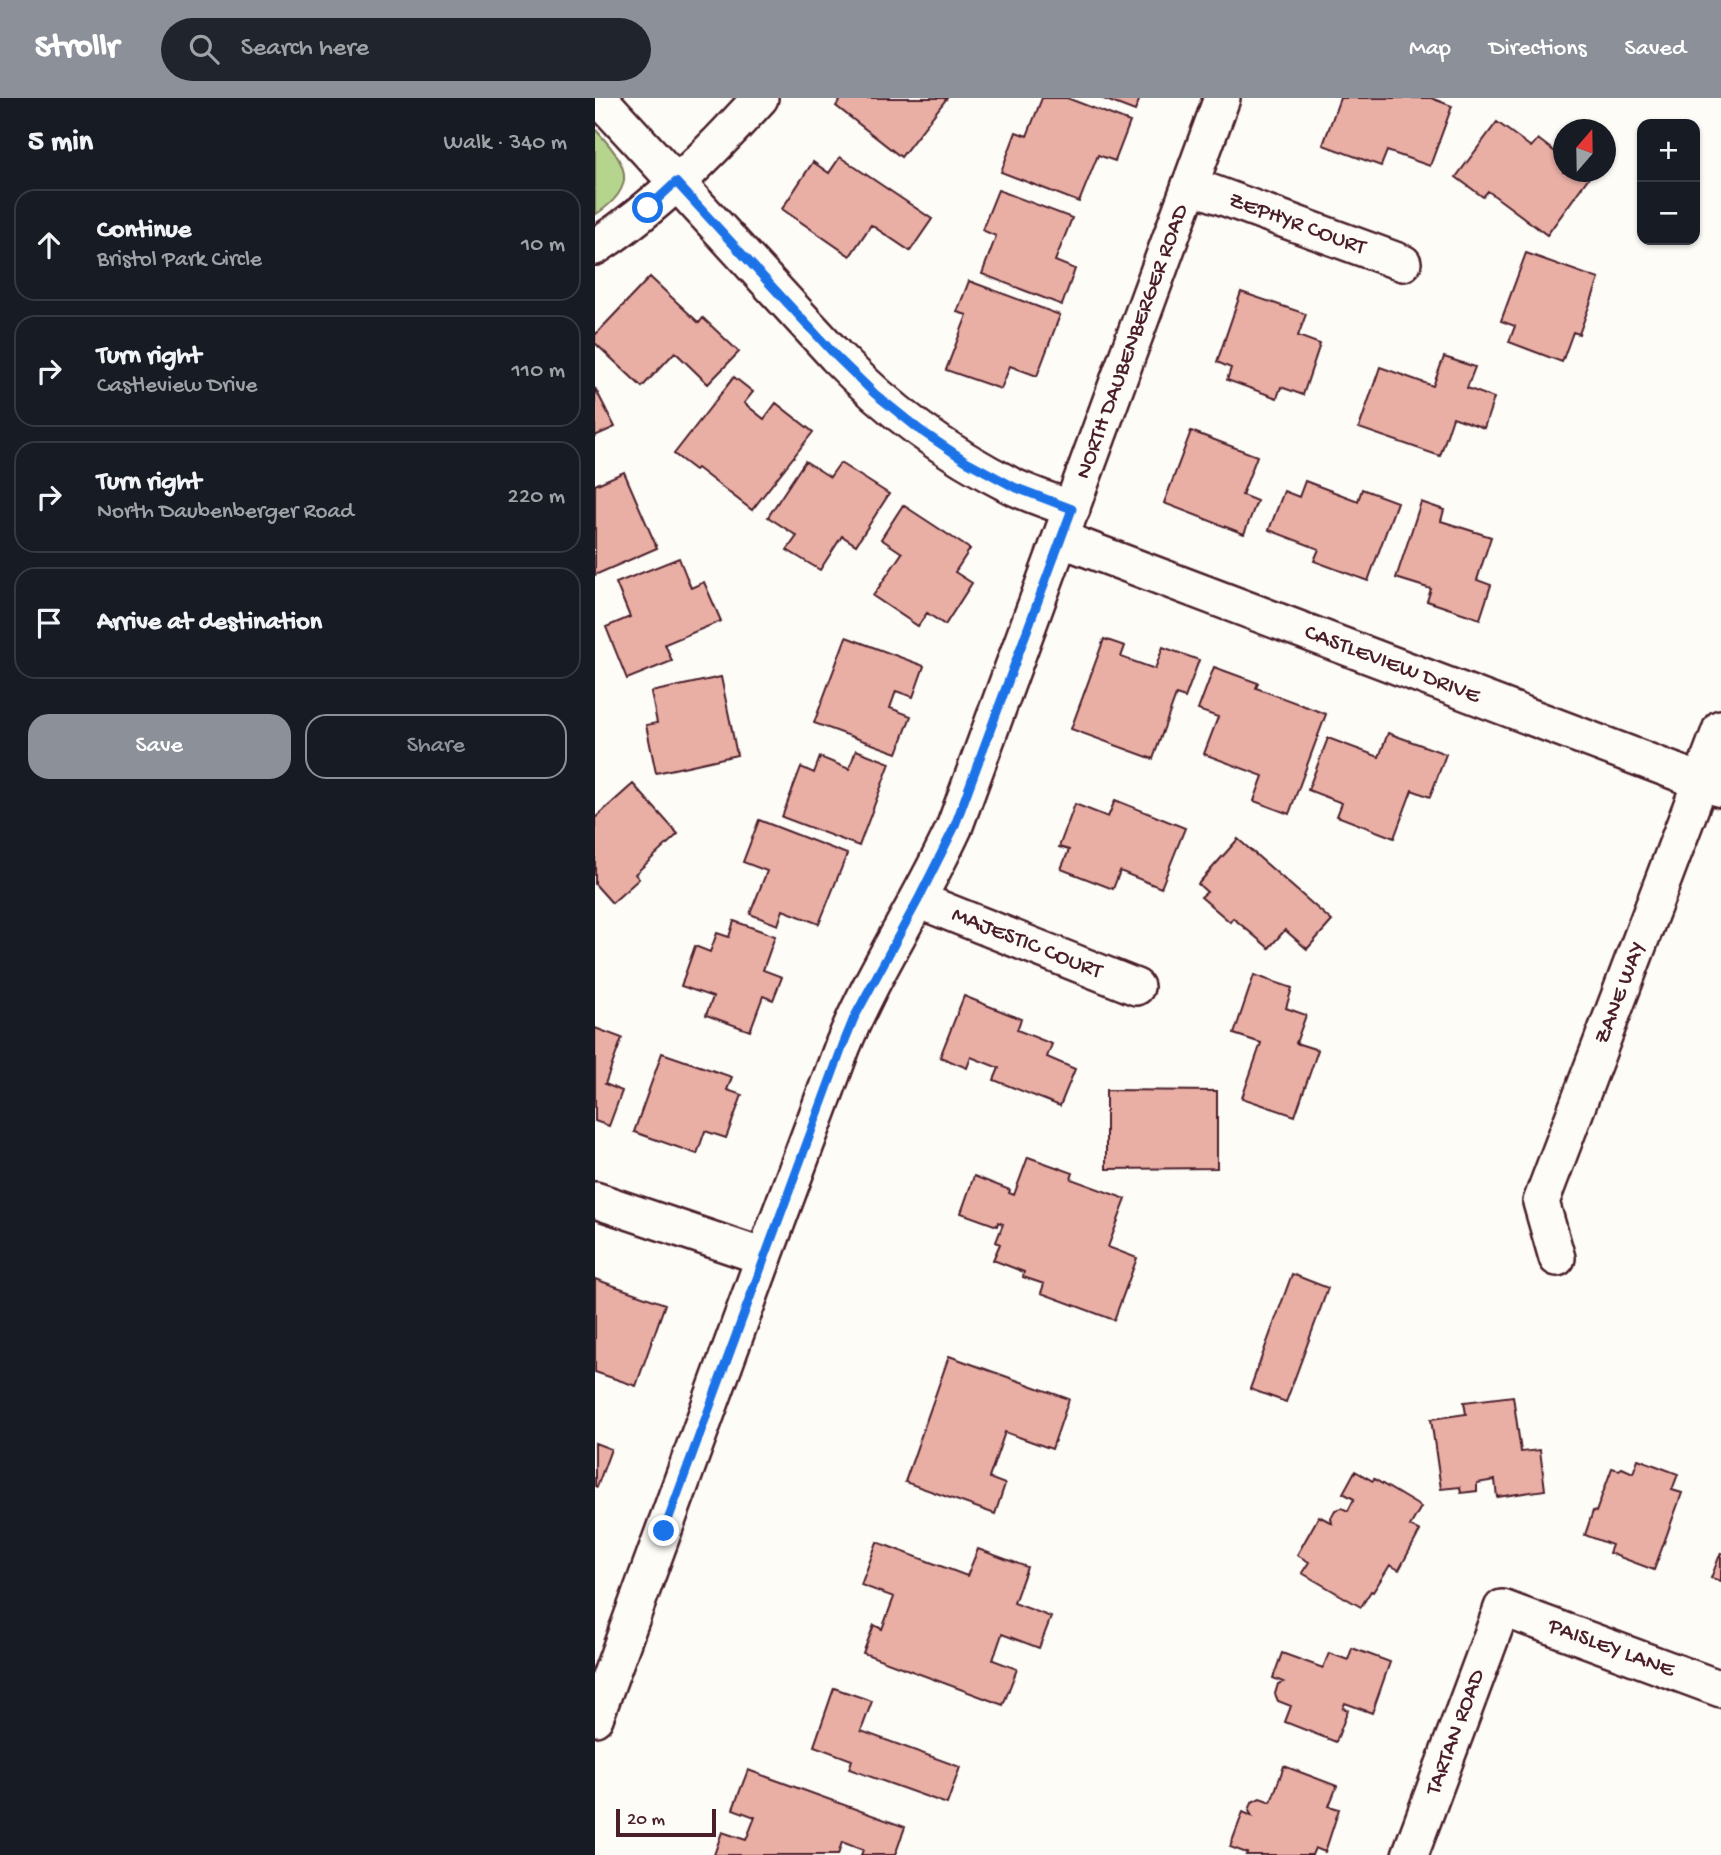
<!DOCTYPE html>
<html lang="en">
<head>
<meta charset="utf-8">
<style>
	:root { --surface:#171b24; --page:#20242c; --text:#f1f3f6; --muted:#9ea1a6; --line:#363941; --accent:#8c9099 }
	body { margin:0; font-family:"Gochi Hand",sans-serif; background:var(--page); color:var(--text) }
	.controls { position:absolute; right:21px; top:21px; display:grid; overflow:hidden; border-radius:14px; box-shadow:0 2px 5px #0004 }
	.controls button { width:63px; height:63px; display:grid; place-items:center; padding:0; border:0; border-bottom:2px solid var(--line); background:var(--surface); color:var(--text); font:35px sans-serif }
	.compass { position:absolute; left:958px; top:21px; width:63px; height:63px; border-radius:50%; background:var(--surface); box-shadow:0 2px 5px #0004; rotate:20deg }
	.scale { position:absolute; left:21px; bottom:18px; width:100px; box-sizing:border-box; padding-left:7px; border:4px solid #4a1f2b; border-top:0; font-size:19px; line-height:24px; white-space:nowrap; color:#4a1f2b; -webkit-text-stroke:5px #fdfcf7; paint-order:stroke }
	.stop { position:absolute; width:21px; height:21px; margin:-16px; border:5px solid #1a73e8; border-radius:50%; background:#fff }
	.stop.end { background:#1a73e8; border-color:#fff; box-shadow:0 2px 7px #0008 }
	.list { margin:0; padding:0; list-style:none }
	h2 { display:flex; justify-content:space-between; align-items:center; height:91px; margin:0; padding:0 28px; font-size:30px }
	h2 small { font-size:23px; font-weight:400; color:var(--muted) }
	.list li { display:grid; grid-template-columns:46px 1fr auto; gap:21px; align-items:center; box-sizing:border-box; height:112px; margin:0 14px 14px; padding:0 14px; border:2px solid var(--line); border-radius:21px }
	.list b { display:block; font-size:26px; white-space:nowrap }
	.list p { margin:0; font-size:23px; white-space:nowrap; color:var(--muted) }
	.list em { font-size:23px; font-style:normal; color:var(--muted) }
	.actions { display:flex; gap:14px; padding:21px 28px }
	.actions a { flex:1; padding:16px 0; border:2px solid var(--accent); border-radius:21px; text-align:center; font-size:24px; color:var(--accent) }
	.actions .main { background:var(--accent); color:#fff }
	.icon { flex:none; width:38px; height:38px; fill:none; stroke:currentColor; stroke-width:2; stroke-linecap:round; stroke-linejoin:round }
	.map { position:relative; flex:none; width:1126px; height:1757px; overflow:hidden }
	header { display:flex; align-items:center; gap:42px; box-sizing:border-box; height:98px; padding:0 35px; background:var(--accent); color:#fff }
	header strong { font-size:33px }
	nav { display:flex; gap:38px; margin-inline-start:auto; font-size:24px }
	.search { width:490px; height:63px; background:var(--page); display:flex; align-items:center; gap:18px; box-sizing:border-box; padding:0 24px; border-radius:38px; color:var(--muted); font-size:26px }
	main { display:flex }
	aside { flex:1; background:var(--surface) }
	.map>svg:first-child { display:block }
	.green { fill:#b5d58f; stroke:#807a5d; stroke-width:2 }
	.building { fill:#e9afa5; stroke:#4a1f2b; stroke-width:2 }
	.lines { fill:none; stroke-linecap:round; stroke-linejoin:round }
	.minor-casing { stroke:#4a1f2b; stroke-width:40 }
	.minor { stroke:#fdfcf7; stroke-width:35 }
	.route { stroke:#1a73e8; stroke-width:9 }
	.labels { text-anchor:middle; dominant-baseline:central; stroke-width:6; stroke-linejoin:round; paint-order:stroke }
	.street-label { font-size:23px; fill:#4a1f2b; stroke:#fdfcf7 }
</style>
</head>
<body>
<header>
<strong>Strollr</strong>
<div class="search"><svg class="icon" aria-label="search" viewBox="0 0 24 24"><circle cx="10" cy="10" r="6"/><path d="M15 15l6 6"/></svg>Search here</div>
<nav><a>Map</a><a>Directions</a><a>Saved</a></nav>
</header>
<main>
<aside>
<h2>5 min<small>Walk · 340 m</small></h2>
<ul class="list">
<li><svg class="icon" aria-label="ahead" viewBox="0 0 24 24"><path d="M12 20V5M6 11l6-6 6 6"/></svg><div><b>Continue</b><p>Bristol Park Circle</p></div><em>10 m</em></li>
<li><svg class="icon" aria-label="right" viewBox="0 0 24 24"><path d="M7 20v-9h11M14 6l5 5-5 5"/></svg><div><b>Turn right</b><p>Castleview Drive</p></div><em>110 m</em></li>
<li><svg class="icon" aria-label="right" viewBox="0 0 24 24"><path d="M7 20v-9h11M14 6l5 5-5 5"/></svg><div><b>Turn right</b><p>North Daubenberger Road</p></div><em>220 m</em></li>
<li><svg class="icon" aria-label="arrive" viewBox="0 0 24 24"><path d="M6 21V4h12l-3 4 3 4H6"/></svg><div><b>Arrive at destination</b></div></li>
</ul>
<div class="actions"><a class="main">Save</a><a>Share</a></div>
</aside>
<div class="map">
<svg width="1126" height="1757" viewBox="0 0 1126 1757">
	<rect width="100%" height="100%" fill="#fdfcf7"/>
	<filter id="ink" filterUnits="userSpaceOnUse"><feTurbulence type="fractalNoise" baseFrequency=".0143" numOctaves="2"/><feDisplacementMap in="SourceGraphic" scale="14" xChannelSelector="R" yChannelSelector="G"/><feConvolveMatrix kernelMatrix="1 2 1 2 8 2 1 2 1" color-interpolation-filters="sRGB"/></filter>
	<g filter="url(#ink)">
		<!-- green -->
		<path class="green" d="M0,31C31,65 46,87 0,117Z"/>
		<!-- building -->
		<path class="building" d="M247,0H352L306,59L241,8Z
			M447,0H472L535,24L520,63L503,57L484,104L406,74L421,34L432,38Z
			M506,0H545L540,13Z
			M745,0H836L857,8L835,68L792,53L786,68L728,47Z
			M902,24L936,49L943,41L968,60V74H986L994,79L952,137L893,93L888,99L861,79Z
			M245,59L337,121L315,153L276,127L255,158L187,111L218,64L234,75Z
			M403,92L477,120L460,163L480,171L467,207L387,176L401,138L387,132Z
			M931,155L1004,181L984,236L978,234L967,264L914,244L920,228L906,223Z
			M55,179L104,225L108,220L144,254L113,286L80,254L47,289L0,245V237Z
			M374,183L465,217L442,278L415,268L406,291L351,272L372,217L362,214Z
			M646,194L711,216L703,238L725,246L708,297L686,289L682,300L632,282L636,270L622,264Z
			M849,259L880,269L872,290L899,300L889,330L858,319L845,358L764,330L785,269L838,288Z
			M139,279L158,294L149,305L169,321L181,305L218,334L157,412L102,370L100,372L79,356Z
			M0,290L20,329L0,338Z
			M596,333L662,358L647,397L662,403L649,436L569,405Z
			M210,363L235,379L245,365L294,396L261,447L247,438L225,472L192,452L202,438L173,419Z
			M29,374L62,450L0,477V387Z
			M710,383L763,403L767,391L802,404L773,483L719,463L724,451L674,432L689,393L704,399Z
			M826,404L849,412L846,423L896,439L882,482L896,487L885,521L832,503L836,491L801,480Z
			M308,407L375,451L360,474L377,485L350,527L332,515L323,528L278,498L307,455L286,441Z
			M84,460L96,490L109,484L126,523L70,546L77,563L32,581L11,529L35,519L21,485Z
			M251,539L329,568L318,599L301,593L295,610L316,618L302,655L219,625Z
			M509,541L530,548L526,559L560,571L568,549L604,562L590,600L581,597L558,661L476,631Z
			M619,569L663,585L661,590L731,616L694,716L659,703L668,678L609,656L623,619L603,612Z
			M126,579L142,657L61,675L51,627L62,625L56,594Z
			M793,635L851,656L835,699L817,692L799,740L742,718L747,705L713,692L733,640L784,659Z
			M261,652L295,665L264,748L187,719L206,669L219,675L225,659L254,671Z
			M38,686L83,736L40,776L44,781L17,805L0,786V720Z
			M520,702L590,730L566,790L525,773L518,791L466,771L474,752L464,749L480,706L513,719Z
			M164,722L252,756L224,826L188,812L183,827L155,816L172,773L148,764Z
			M643,741L737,823L712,851L690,832L674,850L638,820L635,824L606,799L612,794L603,786Z
			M139,823L180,838L168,872L187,879L178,902L168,898L155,933L111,917L118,899L86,888L100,848L115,854L122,835L134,839Z
			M659,877L697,890L691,910L711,917L701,945L723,952L700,1018L647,1000L666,945L639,936Z
			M369,898L426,921L422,932L457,946L452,959L480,971L465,1008L399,982L404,970L376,959L372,970L345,959Z
			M0,930L27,940L10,986L27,993L14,1028L0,1023Z
			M67,955L137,979L132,992L147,997L131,1040L110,1033L102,1056L39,1034Z
			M511,992L622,993V1070L511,1071Z
			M433,1059L478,1075L476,1081L531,1101L513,1149L542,1160L519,1222L446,1195L449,1186L428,1179L429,1174L398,1162L405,1146L401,1144L408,1126L403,1124L402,1128L366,1115L379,1078L415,1092L414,1095L419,1097Z
			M697,1176L733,1190L691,1304L655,1291Z
			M0,1181L70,1206L41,1288L0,1274Z
			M354,1258L474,1301L457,1351L410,1334L394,1380L410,1386L400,1416L310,1384Z
			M918,1298L926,1354L945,1352L950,1392L902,1399L900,1382L882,1385V1393L866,1395L865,1389L846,1391L836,1321L871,1316L869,1304Z
			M0,1345L16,1351L2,1389L0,1388Z
			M1043,1361L1083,1376L1077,1392L1087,1395L1059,1472L1014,1455L1017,1447L990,1437L998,1413L1001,1414L1017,1370L1024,1372L1027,1370L1038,1375Z
			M760,1373L778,1383L779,1381L826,1409L815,1428L825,1433L804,1472L795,1467L778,1494L776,1493L766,1509L707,1475L714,1464L702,1457L724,1418L737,1425L736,1420L740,1412L747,1410L753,1413L759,1401L748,1395Z
			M282,1444L372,1478L383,1451L432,1469L419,1505L456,1519L444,1550L407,1536L398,1562L422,1571L408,1607L268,1555L279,1527L287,1531L299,1499L266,1487Z
			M1126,1454V1483L1116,1480Z
			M757,1550L795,1564L777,1615L750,1605L748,1610L753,1612L741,1644L690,1624L696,1608L683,1603L680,1596L683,1586L688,1584L678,1580L687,1555L728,1570L734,1555L753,1562Z
			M239,1590L277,1603L266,1633L365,1669L352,1706L254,1671L257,1662L219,1648Z
			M689,1668L742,1688L734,1708L744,1711L730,1754L720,1750L717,1757H651L652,1755L635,1749L648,1714L657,1718L654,1713L657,1704L665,1700L676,1704Z
			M153,1672L310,1729L300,1757H266L268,1752L247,1744L243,1757H119L127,1734L151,1742L160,1719L138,1711Z"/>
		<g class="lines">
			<!-- minor casing -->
			<g class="minor-casing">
				<g id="minor">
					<path d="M4,0L241,258C292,311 351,355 417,388C436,397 457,404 477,411"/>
					<path id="s1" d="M595,87L808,165"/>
					<path d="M0,149C62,109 116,54 165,0"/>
					<path id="s2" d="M466,441L1126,691"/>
					<path id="s3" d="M323,802L541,889"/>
					<path d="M0,1102L169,1159"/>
					<path id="s4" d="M962,1160L946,1104L1126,630"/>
					<path id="s5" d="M0,1620L169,1159L248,947C279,872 325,804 359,730L627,0"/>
					<path id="s6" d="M815,1757L907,1510L1126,1591"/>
				</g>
			</g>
			<!-- minor -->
			<use href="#minor" class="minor"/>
		</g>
	</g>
	<g class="lines" filter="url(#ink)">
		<!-- route -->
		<path class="route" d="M53,110L81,84L241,258L280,296L325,332L371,363L419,389L477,411L359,730L323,802L259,920L248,947L69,1433"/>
	</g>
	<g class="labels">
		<!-- street labels -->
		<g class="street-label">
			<text stroke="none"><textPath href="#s1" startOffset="114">ZEPHYR COURT</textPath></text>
			<text stroke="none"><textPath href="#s5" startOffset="1479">NORTH DAUBENBERGER ROAD</textPath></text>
			<text stroke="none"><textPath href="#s2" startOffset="354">CASTLEVIEW DRIVE</textPath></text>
			<text stroke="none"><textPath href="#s3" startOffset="117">MAJESTIC COURT</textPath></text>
			<text stroke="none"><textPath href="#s4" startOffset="282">ZANE WAY</textPath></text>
			<text stroke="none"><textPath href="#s6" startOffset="380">PAISLEY LANE</textPath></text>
			<text stroke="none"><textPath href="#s6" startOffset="131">TARTAN ROAD</textPath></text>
		</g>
	</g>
</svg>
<div class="controls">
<button>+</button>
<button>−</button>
</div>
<svg class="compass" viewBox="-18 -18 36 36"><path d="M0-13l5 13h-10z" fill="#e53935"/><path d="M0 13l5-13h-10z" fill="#9ea1a6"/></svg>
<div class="scale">20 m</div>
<div class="stop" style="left:53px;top:110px"></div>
<div class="stop end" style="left:69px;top:1433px"></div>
</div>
</main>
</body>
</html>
